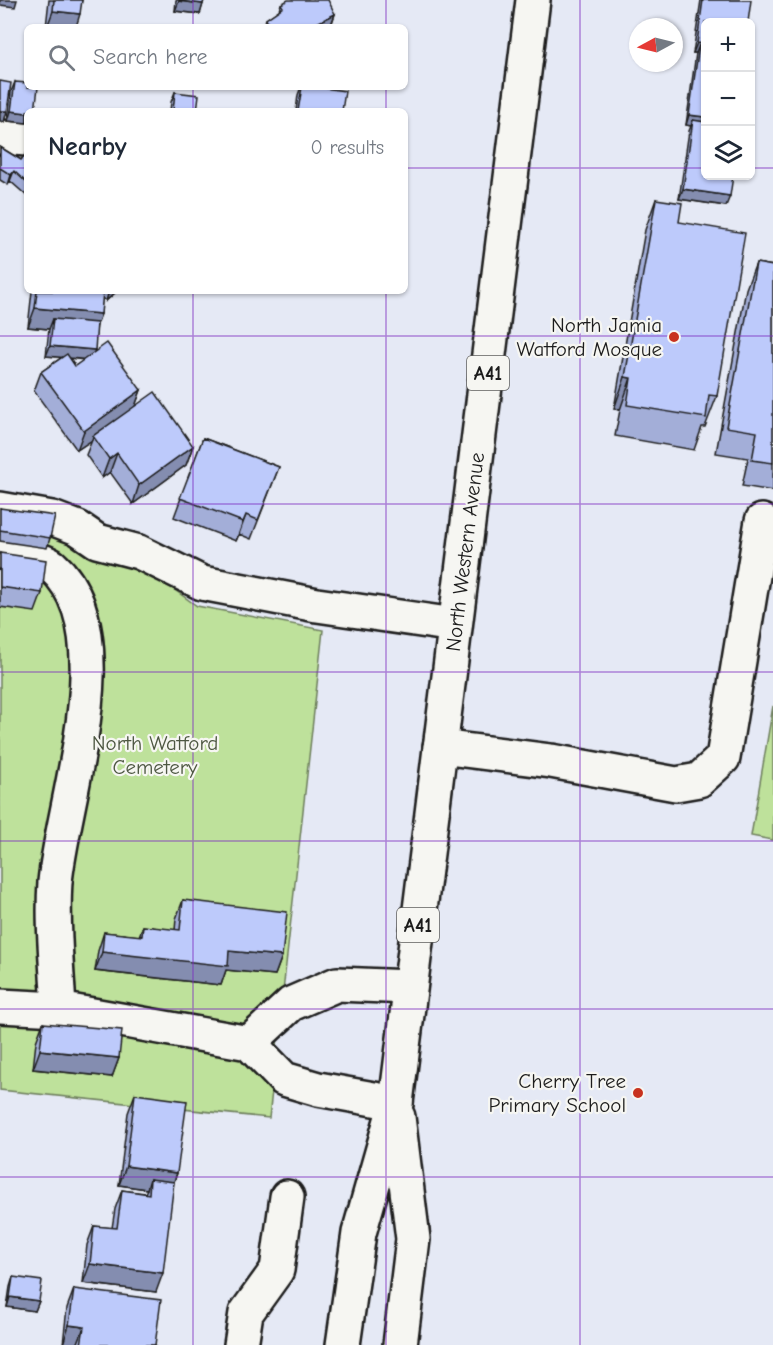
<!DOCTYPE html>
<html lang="en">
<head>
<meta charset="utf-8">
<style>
	:root { --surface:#fff; --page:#f6f6f7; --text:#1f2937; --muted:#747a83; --line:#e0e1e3 }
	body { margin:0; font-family:"Comic Neue",sans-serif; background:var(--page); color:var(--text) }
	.controls { position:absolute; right:18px; top:18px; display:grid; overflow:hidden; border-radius:9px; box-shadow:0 2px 4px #0004 }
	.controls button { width:54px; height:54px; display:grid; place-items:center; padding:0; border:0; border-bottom:2px solid var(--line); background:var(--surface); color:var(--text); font:30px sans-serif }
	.compass { position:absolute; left:629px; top:18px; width:54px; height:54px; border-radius:50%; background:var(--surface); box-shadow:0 2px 4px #0004; rotate:263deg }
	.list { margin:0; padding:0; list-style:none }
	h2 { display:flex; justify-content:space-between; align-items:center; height:78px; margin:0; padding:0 24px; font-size:26px }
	h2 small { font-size:20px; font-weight:400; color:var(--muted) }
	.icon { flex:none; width:33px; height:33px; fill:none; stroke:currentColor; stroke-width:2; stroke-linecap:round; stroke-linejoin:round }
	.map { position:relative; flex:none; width:773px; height:1345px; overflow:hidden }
	.search { position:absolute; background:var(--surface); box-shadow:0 2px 4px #0004; left:24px; top:24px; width:384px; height:66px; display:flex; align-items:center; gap:15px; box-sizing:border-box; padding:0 21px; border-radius:9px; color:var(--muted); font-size:22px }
	.panel { position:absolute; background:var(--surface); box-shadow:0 2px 4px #0004; left:24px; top:108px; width:384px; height:186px; border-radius:9px }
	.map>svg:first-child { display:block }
	.green { fill:#bee19b; stroke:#6d7e5c; stroke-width:1.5 }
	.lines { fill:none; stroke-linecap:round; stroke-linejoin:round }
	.minor-casing { stroke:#1c1c1c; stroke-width:38 }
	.highway-casing { stroke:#1c1c1c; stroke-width:38 }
	.minor { stroke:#f6f6f2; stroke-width:33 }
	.highway { stroke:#f6f6f2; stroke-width:33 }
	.wall { fill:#a3aed8; stroke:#1c1c1c; stroke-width:1.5; fill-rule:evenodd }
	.shaded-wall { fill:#848db0; stroke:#1c1c1c; stroke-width:1.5 }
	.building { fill:#bdcafb; stroke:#1c1c1c; stroke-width:1.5 }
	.grid { fill:none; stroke:#7b2cbf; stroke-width:1.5; stroke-opacity:0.55 }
	.poi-dot { fill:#c8321e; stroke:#f6f6f2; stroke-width:2 }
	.labels { text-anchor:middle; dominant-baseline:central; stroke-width:4.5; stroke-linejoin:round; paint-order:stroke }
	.shield { fill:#f6f6f2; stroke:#5d5d5c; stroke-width:1.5 }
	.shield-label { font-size:20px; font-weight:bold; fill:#1c1c1c }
	.poi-label { font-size:21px; fill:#1c1c1c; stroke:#f6f6f2; text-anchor:end }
	.street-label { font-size:21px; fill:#1c1c1c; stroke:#f6f6f2 }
	.park-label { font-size:21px; fill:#4d5742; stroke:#f6f6f2 }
</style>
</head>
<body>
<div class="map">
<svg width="773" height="1345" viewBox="0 0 773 1345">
	<rect width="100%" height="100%" fill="#e5e9f5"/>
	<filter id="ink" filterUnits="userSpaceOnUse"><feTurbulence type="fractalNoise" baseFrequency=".0167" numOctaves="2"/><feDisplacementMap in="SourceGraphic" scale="12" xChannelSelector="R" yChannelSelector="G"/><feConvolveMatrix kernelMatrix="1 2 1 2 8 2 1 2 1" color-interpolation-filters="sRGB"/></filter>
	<g filter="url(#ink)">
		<!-- green -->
		<path class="green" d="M0,518L136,562L197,606L323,630L269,1118L0,1090Z
			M773,706V840L751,836Z"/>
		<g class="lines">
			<!-- minor casing -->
			<g class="minor-casing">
				<path id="minor" d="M0,137L27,139
					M0,509L52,518L78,528L97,541L139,552L202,583L317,605L455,625
					M0,552C12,553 44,559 52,566C125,630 63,799 55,882C52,924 57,967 59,1009L249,1043L284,1079L318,1089L396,1103
					M440,747L551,761L676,784L699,780L723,758L762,521
					M0,1006L59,1009
					M249,1043L291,1004L337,984L410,987
					M241,1345L246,1313L277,1270L287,1197"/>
			</g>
			<!-- highway casing -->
			<g class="highway-casing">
				<path id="highway" d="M398,1117L413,1239L400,1345
					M343,1345L359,1233L396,1103L533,0"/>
			</g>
			<!-- minor -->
			<use href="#minor" class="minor"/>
			<!-- highway -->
			<use href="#highway" class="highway"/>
		</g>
		<!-- wall -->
		<path class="wall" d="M49,0H82L76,27H46Z
			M176,0H204L200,14L175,11Z
			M701,0H751L705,22L726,206L679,199L689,131L691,126L686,125L696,53H693Z
			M281,4L335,14L332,23L333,27H263L266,19L279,10Z
			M15,82L27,111V123L8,121L11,92Z
			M301,87H317L342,111H296L298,95Z
			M175,92L197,111H170L171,102Z
			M0,147L21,160L27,153V196L10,181L8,185L0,180Z
			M656,199L679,222L717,396L705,427H702L694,450L615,436L620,410L614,409L645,230Z
			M756,263L773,266V491L742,486L748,458L716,453L746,289Z
			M32,291H117L106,301L102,297L101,314L97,323L94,352L141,390L135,406L193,446L186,465L133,504L110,472L102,478L86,455L92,440L77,450L34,391L41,372L62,357L46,356L49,329L28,327ZM70,358L84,360L75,366Z
			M203,438L279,467L251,539L239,534L236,541L174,517Z
			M0,508L50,538L47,548L0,541Z
			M0,553L42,593L35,612L0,607Z
			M183,900L282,956L275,975L226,970L221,985L95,971L98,951L104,932L139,936L143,926L175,930L176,919Z
			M43,1023L119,1058L112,1077L33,1069L36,1042Z
			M135,1094L177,1173L174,1182L156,1292L83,1283L87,1245L94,1226L112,1228L115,1209L122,1190L145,1193L147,1189L119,1185L128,1113Z
			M13,1277L39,1301L35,1311L7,1307L10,1287Z
			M74,1289L155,1345H73L63,1344L67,1308Z"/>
		<!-- shaded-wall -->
		<path class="shaded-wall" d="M0,0H17L15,7L0,5Z
			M179,1L203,4L200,14L175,11Z
			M53,11L80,14L76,27H47Z
			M335,14L330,27H309Z
			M697,43L705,44V54L699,46L696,53H693Z
			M0,111H7L4,122L0,121Z
			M11,111L27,113V123L8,121Z
			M689,115L705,117V128L693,120L691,126L686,125Z
			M14,171L10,181L8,185L11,175Z
			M683,189L730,196L726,206L679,199Z
			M109,291H117L106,301Z
			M35,308L101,314L94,333L53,319L49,329L28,327Z
			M50,346L95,350L91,360L46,356Z
			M625,377L631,378L620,410L614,409Z
			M141,390L134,409L93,436L92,440L77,450L84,431Z
			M193,446L186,465L133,504L139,485Z
			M117,453L110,472L102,478L109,459Z
			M246,515L239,534L236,541L243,522Z
			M229,951L282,956L275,975L226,970L221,985L95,971L102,952Z
			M40,1050L119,1058L112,1077L33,1069Z
			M126,1166L177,1173L170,1192L150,1179L147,1189L119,1185Z
			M90,1264L163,1273L156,1292L83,1283Z
			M10,1297L39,1301L35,1311L7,1307Z
			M69,1325L84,1327L77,1345L63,1344Z"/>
		<!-- building -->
		<path class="building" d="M54,0H82L80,14L53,11Z
			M179,0H204L203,4L179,1Z
			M288,0H328L335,14L309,27H270L266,19L283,7L281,4Z
			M703,0H751L748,22H705V44L697,43Z
			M332,23L333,27H324Z
			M699,46L705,47V117L689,115Z
			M0,81L11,83L7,111H0Z
			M15,82L27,83V87H38L35,111H27V113L11,111Z
			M302,87H317L345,91L342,111H298Z
			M175,92L199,95L197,111H173Z
			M693,120L705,122V176H733L730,196L683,189Z
			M0,147L21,160L27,153V183L14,171L11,175L0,168Z
			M656,199L682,203L679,222L745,233L717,396L709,395L706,418L627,405L631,378L625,377Z
			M756,263L773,266V463L752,460L757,432L726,427Z
			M37,291H103L101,314L35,308Z
			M53,319L97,323L95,350L50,346Z
			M107,343L141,390L84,431L41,372L67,354L75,366Z
			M155,392L193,446L139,485L117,453L109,459L93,436Z
			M203,438L279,467L258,520L246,515L243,522L180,498Z
			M0,508L55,516L50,538L0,530Z
			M0,553L46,560L42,593L0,587Z
			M183,900L287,912L282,956L229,951L228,966L102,952L104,932L142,936L143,926L180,930Z
			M43,1023L122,1030L119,1058L40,1050Z
			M135,1094L187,1101L177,1173L126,1166Z
			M150,1179L174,1182L163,1273L90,1264L94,1226L117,1228L122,1190L149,1194Z
			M13,1277L42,1281L39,1301L10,1297Z
			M74,1289L161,1300L155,1345H81L84,1327L69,1325Z"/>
	</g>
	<!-- grid -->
	<path class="grid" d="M193,0V27M386,0V27M580,0V1345M193,87V111M386,87V111M0,168H27M405,168H706M750,168H773M193,291V1345M386,291V1345M0,336H773M0,504H773M0,672H773M0,841H773M0,1009H773M0,1177H773"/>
	<!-- markers -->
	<g class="poi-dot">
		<circle cx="674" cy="337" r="6"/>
		<circle cx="638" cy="1093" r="6"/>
	</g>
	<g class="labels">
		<!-- shield labels -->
		<g class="shield">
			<rect x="467" y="356" width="42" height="34" rx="4.5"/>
			<rect x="397" y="908" width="42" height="34" rx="4.5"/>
		</g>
		<g class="shield-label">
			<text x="488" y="373">A41</text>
			<text x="418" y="925">A41</text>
		</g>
		<!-- poi labels -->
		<g class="poi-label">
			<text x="662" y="325">North Jamia<tspan x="662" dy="24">Watford Mosque</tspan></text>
			<text x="626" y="1081">Cherry Tree<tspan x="626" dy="24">Primary School</tspan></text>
		</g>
		<!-- street labels -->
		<g class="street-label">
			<text transform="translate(465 552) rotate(-83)">North Western Avenue</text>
		</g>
		<!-- park labels -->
		<g class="park-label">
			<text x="155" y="743">North Watford<tspan x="155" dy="24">Cemetery</tspan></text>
		</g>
	</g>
</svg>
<div class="controls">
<button>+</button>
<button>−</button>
<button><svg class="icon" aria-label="layers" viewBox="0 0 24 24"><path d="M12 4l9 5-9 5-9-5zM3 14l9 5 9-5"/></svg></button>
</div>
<svg class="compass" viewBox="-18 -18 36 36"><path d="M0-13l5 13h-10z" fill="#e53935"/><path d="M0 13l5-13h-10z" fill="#747a83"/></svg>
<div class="search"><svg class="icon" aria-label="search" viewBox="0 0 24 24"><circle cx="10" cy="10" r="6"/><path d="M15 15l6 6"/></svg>Search here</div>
<section class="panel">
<h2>Nearby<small>0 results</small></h2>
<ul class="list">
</ul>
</section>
</div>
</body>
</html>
